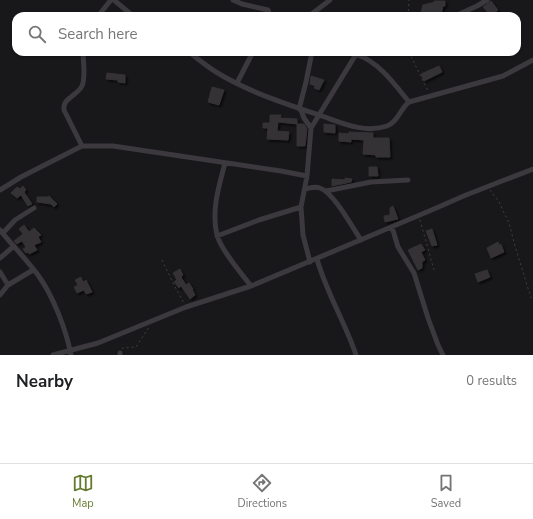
<!DOCTYPE html>
<html lang="en">
<head>
<meta charset="utf-8">
<style>
	:root { --surface:#fff; --page:#f2f2f2; --text:#202124; --muted:#757577; --line:#e0e0e0; --accent:#677b30 }
	body { margin:0; font-family:"Nunito Sans",sans-serif; background:var(--page); color:var(--text) }
	.list { margin:0; padding:0; list-style:none }
	h2 { display:flex; justify-content:space-between; align-items:center; height:52px; margin:0; padding:0 16px; font-size:17px }
	h2 small { font-size:13px; font-weight:400; color:var(--muted) }
	.icon { flex:none; width:22px; height:22px; fill:none; stroke:currentColor; stroke-width:2; stroke-linecap:round; stroke-linejoin:round }
	.map { position:relative; flex:none; width:533px; height:355px; overflow:hidden }
	.search { position:absolute; background:var(--surface); box-shadow:0 1px 3px #0004; left:12px; right:12px; top:12px; height:44px; display:flex; align-items:center; gap:10px; box-sizing:border-box; padding:0 14px; border-radius:12px; color:var(--muted); font-size:15px }
	.sheet { height:108px; background:var(--surface) }
	nav { display:flex; justify-content:space-around; align-items:center; box-sizing:border-box; height:56px; border-top:1px solid var(--line); background:var(--surface); font-size:11px; color:var(--muted) }
	nav a { display:grid; justify-items:center; gap:2px }
	nav .on { color:var(--accent) }
	.map>svg:first-child { display:block }
	.building { fill:#343235; stroke:#343135; filter:url(#shadow) }
	.lines { fill:none; stroke-linecap:round; stroke-linejoin:round }
	.path { stroke:#413e45; stroke-width:1; stroke-dasharray:2 3; stroke-linecap:butt }
	.minor { stroke:#3b383e; stroke-width:5 }
</style>
</head>
<body>
<div class="map">
<svg width="533" height="355" viewBox="0 0 533 355">
	<defs>
		<filter id="shadow"><feDropShadow dx="2" dy="2" stdDeviation="1" flood-color="#0009"/></filter>
	</defs>
	<rect width="100%" height="100%" fill="#181719"/>
	<!-- building -->
	<path class="building" d="M434,1H445V6H443L441,15L421,12L423,5L435,2Z
		M491,1L498,10L491,16L483,7Z
		M439,66L442,72L424,81L421,74Z
		M107,73L125,75V83L118,82V80L106,79Z
		M311,76L324,80L319,90L314,88L315,86L310,84Z
		M212,87L224,90L219,105L208,102Z
		M270,115H281L280,118L297,119V124L278,122L277,131L289,132L288,140L267,139L268,128H263V123H270Z
		M297,124H304L307,129L305,146H297Z
		M324,124L335,125V133L324,132Z
		M349,132L373,133V138H389L390,157H376V155L363,154L364,140L351,139V142L339,141V133L349,134Z
		M369,167H377L378,176H369Z
		M345,178L352,179L351,182L332,186V179L345,180Z
		M23,186L26,190L24,192L32,204L28,206L21,195L17,198L11,193L17,187L20,189Z
		M49,196L57,204L54,207L51,204L37,202V197H47Z
		M393,206L398,219L385,222L384,216L390,215V208Z
		M24,225L29,232L34,228L41,235L38,237L41,242L34,245L37,250L29,254L28,252L26,253L23,249L26,247L22,241L17,244L14,241L23,234L19,229Z
		M432,229L437,245L432,246L426,231Z
		M498,242L499,245L501,244L504,252L491,258L487,248Z
		M421,244L425,250L421,252L425,260L422,262V268L418,270L408,250Z
		M180,269L183,275L181,277L186,285L189,283L193,289H192L195,295L190,299L181,286L179,288L174,282L177,280L173,273Z
		M487,270L490,277L478,282L475,274Z
		M81,277L83,282L86,280L92,292L86,294L84,290L77,293L74,287L78,285L75,280Z"/>
	<g class="lines">
		<!-- path -->
		<path class="path" d="M408,16L409,0
			M409,52L428,91
			M490,190L499,202L509,223L515,246L531,298
			M420,220L434,270
			M162,260L174,285L184,303
			M122,349L123,348L136,347L149,327"/>
		<!-- minor -->
		<path class="minor" d="M114,0L133,16
			M233,0L242,4L268,10L269,13L267,16
			M98,16L111,0
			M309,16L330,0
			M455,16L477,6L487,0
			M189,52C199,60 210,69 221,75C252,93 286,104 319,115C340,122 364,134 387,126C398,122 400,109 409,102L503,76L533,60
			M237,83L253,52
			M299,109L306,82L312,52
			M301,110L304,118L311,128
			M82,146L64,110C62,98 77,96 82,86C86,77 83,62 83,52
			M225,163C219,186 211,211 217,235C221,250 241,273 251,286
			M305,189C310,188 315,186 320,188C334,193 352,227 361,240
			M0,190L21,177L82,146H113L281,171L307,176
			M326,191L371,182L408,180
			M392,227L398,247L414,273L428,318L438,345L443,355
			M0,230C12,245 26,259 38,275C53,296 66,329 71,355
			M3,233L15,220L34,208
			M217,236L259,220L301,207
			M0,258L14,246
			M317,259C326,292 345,322 356,355
			M310,262L303,235L301,207L307,176L311,128L355,56L358,55C380,63 395,85 409,102
			M0,272L8,285
			M0,295L8,285L33,270
			M53,355L98,343L186,307L251,286L434,209L466,195L533,169
			M120,355V353"/>
	</g>
</svg>
<div class="search"><svg class="icon" aria-label="search" viewBox="0 0 24 24"><circle cx="10" cy="10" r="6"/><path d="M15 15l6 6"/></svg>Search here</div>
</div>
<section class="sheet">
<h2>Nearby<small>0 results</small></h2>
<ul class="list">
</ul>
</section>
<nav>
<a class="on"><svg class="icon" aria-label="map" viewBox="0 0 24 24"><path d="M3 6l6-2 6 2 6-2v14l-6 2-6-2-6 2zM9 4v14M15 6v14"/></svg>Map</a>
<a><svg class="icon" aria-label="directions" viewBox="0 0 24 24"><path d="M12 3l9 9-9 9-9-9zM9 14v-3h6M13 9l2 2-2 2"/></svg>Directions</a>
<a><svg class="icon" aria-label="saved" viewBox="0 0 24 24"><path d="M7 4h10v16l-5-4-5 4z"/></svg>Saved</a>
</nav>
</body>
</html>
